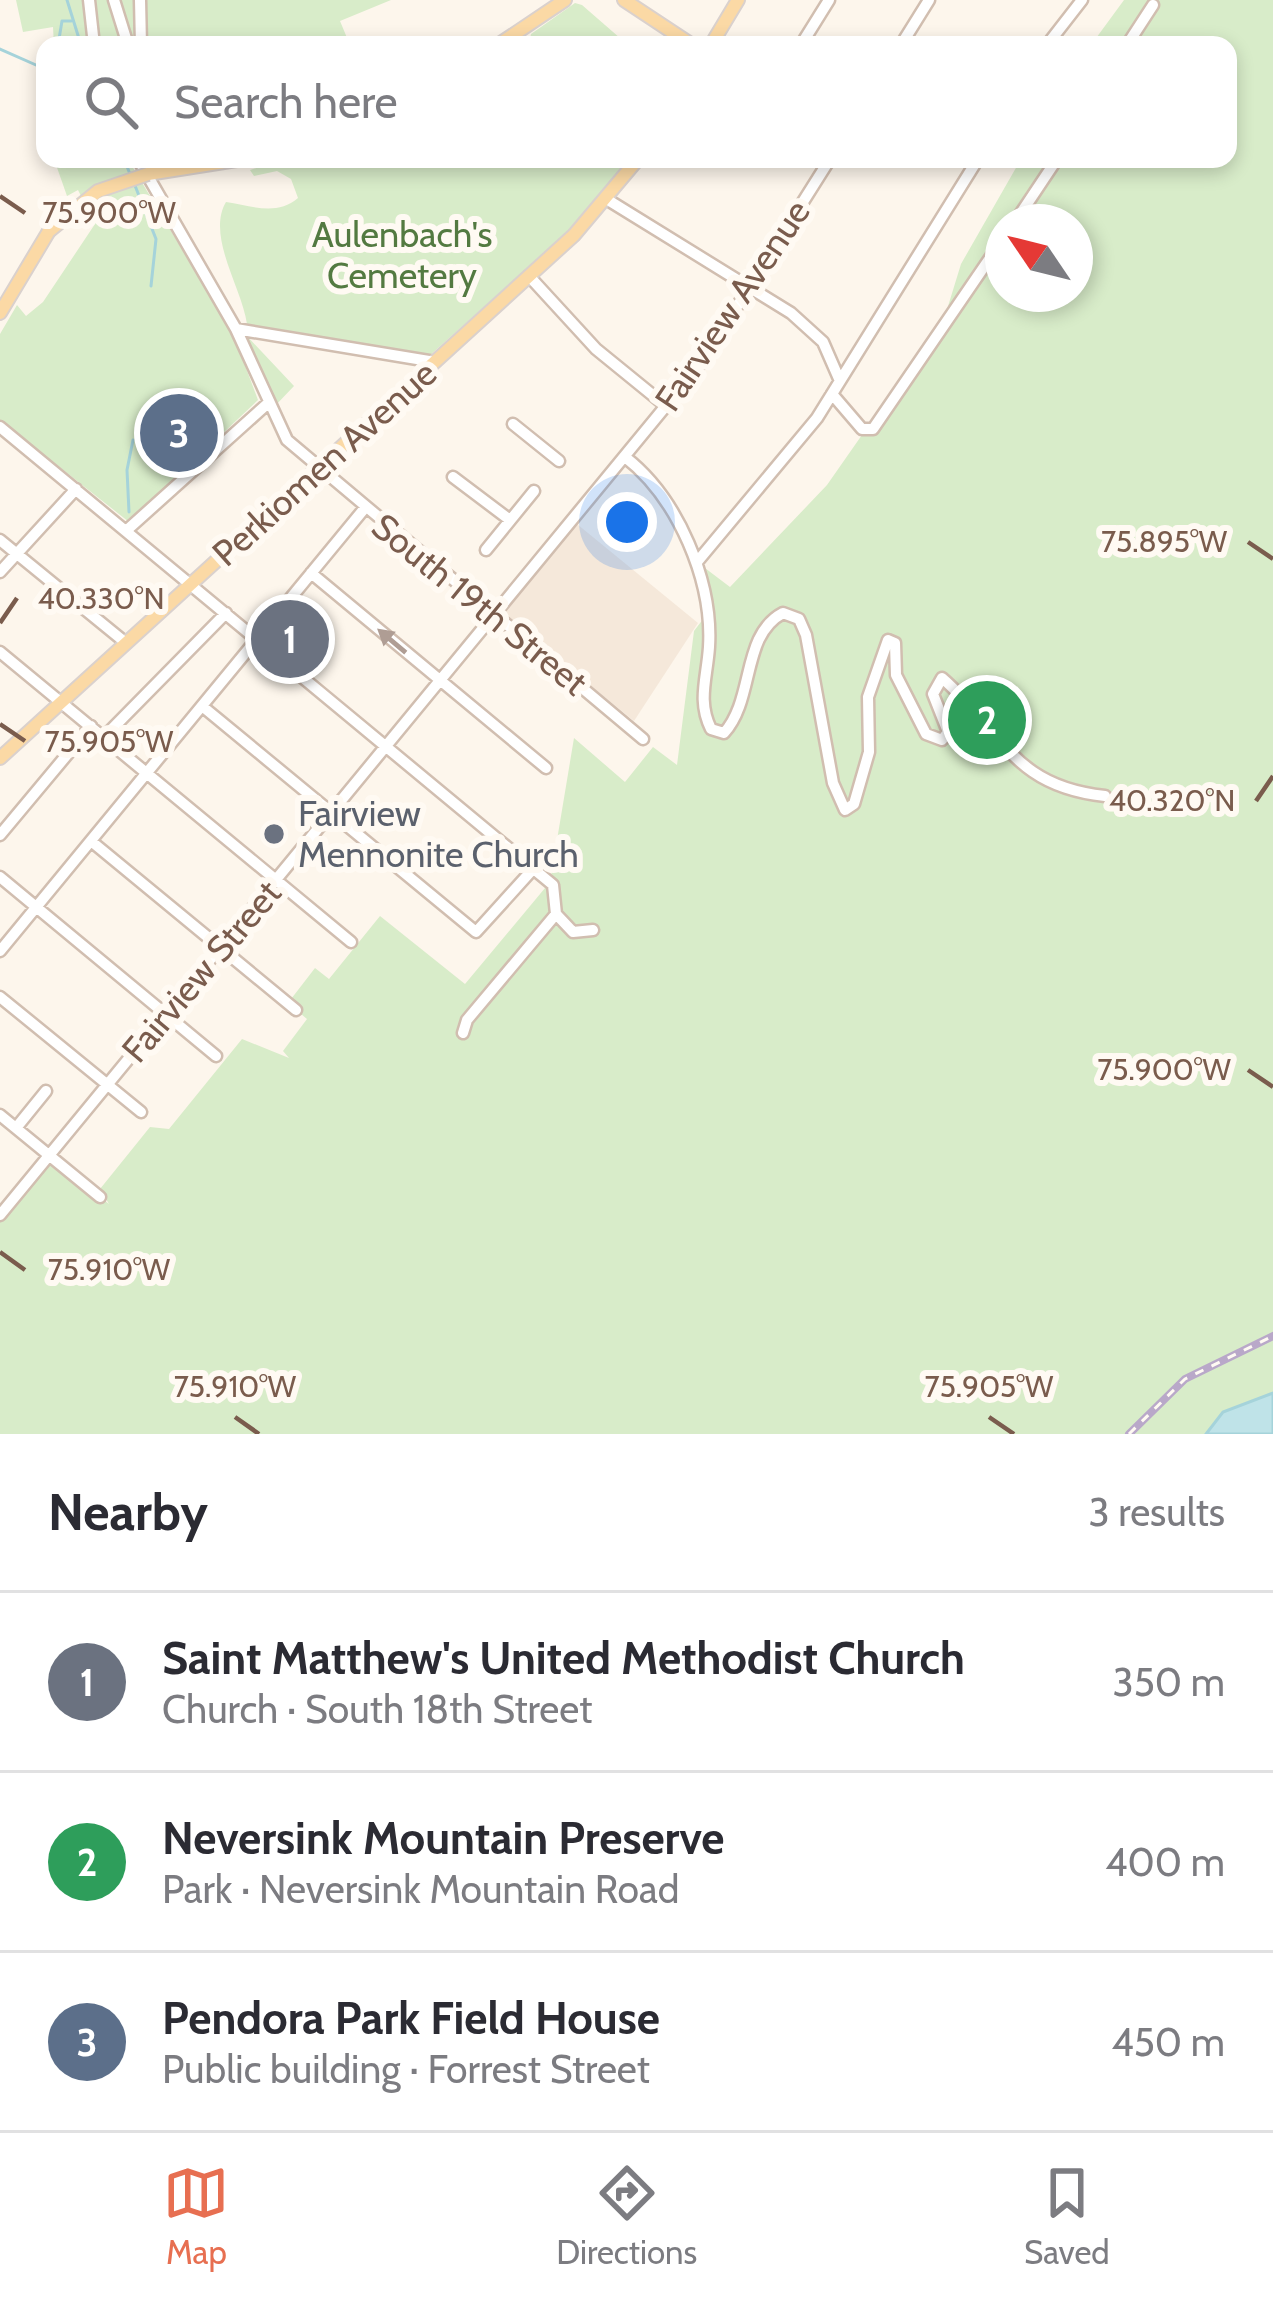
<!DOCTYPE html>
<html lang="en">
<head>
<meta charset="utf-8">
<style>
	:root { --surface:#fff; --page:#f7f7f7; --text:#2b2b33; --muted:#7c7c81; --line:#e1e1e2; --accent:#e76f51 }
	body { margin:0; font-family:Cabin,sans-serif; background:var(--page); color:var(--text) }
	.compass { position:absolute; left:985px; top:204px; width:108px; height:108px; border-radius:50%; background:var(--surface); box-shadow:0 6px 18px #0003; rotate:305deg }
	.you { position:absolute; left:627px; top:522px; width:42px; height:42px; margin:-30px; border:9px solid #fff; border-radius:50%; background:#1a73e8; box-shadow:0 0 0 18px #1a73e833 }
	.badge { display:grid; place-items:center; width:78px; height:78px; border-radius:50%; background:var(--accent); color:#fff; font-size:39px; font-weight:700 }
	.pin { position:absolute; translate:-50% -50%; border:6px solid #fff; box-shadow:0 3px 12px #0006 }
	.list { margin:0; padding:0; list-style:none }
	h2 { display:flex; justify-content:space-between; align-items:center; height:156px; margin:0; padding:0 48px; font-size:51px }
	h2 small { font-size:39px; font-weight:400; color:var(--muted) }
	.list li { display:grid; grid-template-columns:78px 1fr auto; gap:36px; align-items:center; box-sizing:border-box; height:180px; padding:0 48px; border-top:3px solid var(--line) }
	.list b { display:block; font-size:45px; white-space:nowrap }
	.list p { margin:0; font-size:39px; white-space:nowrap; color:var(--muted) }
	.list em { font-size:39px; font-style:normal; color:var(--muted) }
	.icon { flex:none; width:66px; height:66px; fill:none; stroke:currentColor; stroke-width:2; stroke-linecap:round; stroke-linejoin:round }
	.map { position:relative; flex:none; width:1273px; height:1434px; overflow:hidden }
	.search { position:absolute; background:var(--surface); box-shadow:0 6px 18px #0003; left:36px; right:36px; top:36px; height:132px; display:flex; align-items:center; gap:30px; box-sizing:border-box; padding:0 42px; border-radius:24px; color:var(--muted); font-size:45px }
	.sheet { height:696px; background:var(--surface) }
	nav { display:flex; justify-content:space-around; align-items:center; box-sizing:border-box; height:168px; border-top:3px solid var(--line); background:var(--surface); font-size:33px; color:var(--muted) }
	nav a { display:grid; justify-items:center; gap:6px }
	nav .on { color:var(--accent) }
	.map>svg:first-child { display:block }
	.residential { fill:#f5e8da }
	.green { fill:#d8ecc9; fill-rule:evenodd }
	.water { fill:#bfe3e8; stroke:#a5d3da; stroke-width:3 }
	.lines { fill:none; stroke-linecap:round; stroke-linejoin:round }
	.stream { stroke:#a5d3da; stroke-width:3 }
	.minor-casing { stroke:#d1beb0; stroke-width:15 }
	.major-casing { stroke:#dad1cd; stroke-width:16 }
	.minor { stroke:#fff; stroke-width:10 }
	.major { stroke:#fbd9a5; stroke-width:12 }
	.rail-casing { stroke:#b9a8c9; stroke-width:8 }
	.rail { stroke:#fffaf3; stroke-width:3; stroke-dasharray:9; stroke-linecap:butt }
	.major-bridge-casing { stroke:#dad1cd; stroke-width:16; stroke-linecap:butt }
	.major-bridge { stroke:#fbd9a5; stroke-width:12 }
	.oneway { fill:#af9d94 }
	.ticks { fill:none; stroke:#7a5c4d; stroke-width:4.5 }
	.worship-dot { fill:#6b7280; stroke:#fffaf3; stroke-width:4.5 }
	.labels { text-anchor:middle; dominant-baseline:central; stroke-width:12; stroke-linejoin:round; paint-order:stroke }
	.park-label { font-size:36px; fill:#537a41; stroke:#fffaf3 }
	.street-label { font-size:36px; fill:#7a5c4d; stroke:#fffaf3 }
	.worship-label { font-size:36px; fill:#5b616d; stroke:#fffaf3; text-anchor:start }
	.ticks-label { font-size:30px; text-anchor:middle; fill:#7a5c4d; stroke:#fffaf3; stroke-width:12; stroke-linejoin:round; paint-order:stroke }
</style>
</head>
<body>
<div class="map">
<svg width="1273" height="1434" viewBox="0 0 1273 1434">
	<rect width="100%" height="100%" fill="#fdf6ec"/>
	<!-- residential -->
	<path class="residential" d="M577,524L698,623L634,721L502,614Z"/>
	<!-- green -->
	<path class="green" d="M16,0H391L340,21L350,45H54L53,27L23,32Z
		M1124,0H1273V1428L1265,1434H0V1215L49,1156L109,1204L100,1189L150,1127L169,1129L242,1039L289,1058L283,1051L307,1019L288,1003L315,968L329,979L380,916L465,984L550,882L574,738L625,782L653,747L677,765L694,631L707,614L697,562L730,587L827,485L945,316L961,264L1021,159H1228V45H1091ZM1003,222H1075V294H1003Z
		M575,3L582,5L628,45H529L531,34Z
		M54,159H165L132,166L234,336L258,400L129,522L0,420V334L17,305L26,316L43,302L95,224L78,190L67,196Z
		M285,159H629L573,227L428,357L247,324C242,288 206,236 226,202C252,206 277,216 298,198L291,179L277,171L254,176L250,170Z
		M246,335L294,386L274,407Z"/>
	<!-- water -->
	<path class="water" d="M1273,1393V1434H1206L1223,1412Z"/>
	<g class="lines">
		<!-- stream -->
		<path class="stream" d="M67,0L81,45
			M58,45L62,21H71
			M0,49L45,69
			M124,159L130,174
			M134,183L156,239L151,286
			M129,512L127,470L133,440"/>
		<!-- minor casing -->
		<g class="minor-casing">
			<path id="minor" d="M89,0L94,45
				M114,0L128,45
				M140,0L141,45
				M801,45L829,0
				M901,45L929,0
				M1047,45L1082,0
				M1127,45L1153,5
				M138,159L236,329L287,440L643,739
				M608,200L791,313L823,342L840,381
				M1015,222L1057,159
				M529,276L596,349L666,406
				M236,329L435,362
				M832,394L862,429H873L1003,239
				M513,424L559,461
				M0,427L553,885L556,914L467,1020L463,1033
				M625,457C678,498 713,581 709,647C707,678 697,701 711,729L724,733C755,699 741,635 783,613L799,619L806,635L833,783L845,810L854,804L869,752L868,697L888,640L895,643L896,675L926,734L942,740L948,732L933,694L942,678C1004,732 1011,786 1105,796
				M453,477L510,520
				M127,530L266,405
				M0,540L126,643
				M486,550L534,491
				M697,562L817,418L978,159
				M0,572L76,489
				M311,573L546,768
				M0,652L351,942
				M202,706L476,932L534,868
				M104,737L226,613
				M0,835L91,726
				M91,841L296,1010
				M0,877L216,1056
				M556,914L573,932L593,930
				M0,951L364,509
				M0,997L141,1112
				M0,1115L100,1197
				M16,1128L46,1091
				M0,1215L702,362L830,159"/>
		</g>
		<!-- major casing -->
		<g class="major-casing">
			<path id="major" d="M624,0L692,45
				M498,45L565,0
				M711,45L738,0
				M148,174L243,159
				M0,313L49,231
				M0,758L574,235L638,159"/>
		</g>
		<!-- minor -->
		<use href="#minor" class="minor"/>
		<!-- major -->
		<use href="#major" class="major"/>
		<!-- rail casing -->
		<g class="rail-casing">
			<path id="rail" d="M1129,1434L1185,1379L1273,1336"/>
		</g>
		<!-- rail -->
		<use href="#rail" class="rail"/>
		<!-- major-bridge casing -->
		<g class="major-bridge-casing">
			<path id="major-bridge" d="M49,231L98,191L148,174"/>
		</g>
		<!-- major-bridge -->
		<use href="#major-bridge" class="major-bridge"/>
	</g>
	<!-- one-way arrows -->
	<defs><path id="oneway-solid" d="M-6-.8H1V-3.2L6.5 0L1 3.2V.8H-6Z" transform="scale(3)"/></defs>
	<use class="oneway" href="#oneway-solid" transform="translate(392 641) rotate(-140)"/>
	<!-- ticks -->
	<path class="ticks" d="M0,196L25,213M1248,542L1273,559M0,623L17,598M0,724L25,741M1256,801L1273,776M1248,1070L1273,1087M0,1252L25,1270M235,1417L259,1434M989,1417L1014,1434"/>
	<!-- markers -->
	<circle class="worship-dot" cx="274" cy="834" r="12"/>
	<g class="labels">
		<!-- park labels -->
		<g class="park-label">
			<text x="402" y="234">Aulenbach's<tspan x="402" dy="41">Cemetery</tspan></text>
		</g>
		<!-- street labels -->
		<g class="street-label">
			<text transform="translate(732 305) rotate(-56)">Fairview Avenue</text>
			<text transform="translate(324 463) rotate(-42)">Perkiomen Avenue</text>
			<text transform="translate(480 604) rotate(39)">South 19th Street</text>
			<text transform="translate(201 971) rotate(-50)">Fairview Street</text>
		</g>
		<!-- worship labels -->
		<g class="worship-label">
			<text x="298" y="813">Fairview<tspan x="298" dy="41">Mennonite Church</tspan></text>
		</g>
	</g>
	<g class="ticks-label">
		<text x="109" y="223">75.900°W</text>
		<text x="1164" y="552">75.895°W</text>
		<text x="101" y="609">40.330°N</text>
		<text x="109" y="752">75.905°W</text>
		<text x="1172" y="811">40.320°N</text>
		<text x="1164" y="1080">75.900°W</text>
		<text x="109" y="1280">75.910°W</text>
		<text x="235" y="1397">75.910°W</text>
		<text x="989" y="1397">75.905°W</text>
	</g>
</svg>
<svg class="compass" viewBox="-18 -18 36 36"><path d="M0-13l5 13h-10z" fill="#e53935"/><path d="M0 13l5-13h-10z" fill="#7c7c81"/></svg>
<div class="you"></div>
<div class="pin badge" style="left:290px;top:639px;background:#6b7280">1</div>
<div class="pin badge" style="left:987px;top:720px;background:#2e9e5b">2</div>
<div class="pin badge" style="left:179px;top:433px;background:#5c6f8a">3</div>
<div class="search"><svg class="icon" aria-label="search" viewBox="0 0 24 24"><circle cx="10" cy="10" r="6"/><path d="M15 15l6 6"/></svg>Search here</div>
</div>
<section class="sheet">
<h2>Nearby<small>3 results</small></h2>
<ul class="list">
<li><span class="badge" style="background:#6b7280">1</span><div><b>Saint Matthew's United Methodist Church</b><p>Church · South 18th Street</p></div><em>350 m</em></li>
<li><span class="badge" style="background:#2e9e5b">2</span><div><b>Neversink Mountain Preserve</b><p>Park · Neversink Mountain Road</p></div><em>400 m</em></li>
<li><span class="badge" style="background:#5c6f8a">3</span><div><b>Pendora Park Field House</b><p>Public building · Forrest Street</p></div><em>450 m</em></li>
</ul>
</section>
<nav>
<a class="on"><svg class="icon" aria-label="map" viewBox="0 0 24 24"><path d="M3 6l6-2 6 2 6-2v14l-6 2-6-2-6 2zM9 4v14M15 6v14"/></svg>Map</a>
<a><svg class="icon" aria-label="directions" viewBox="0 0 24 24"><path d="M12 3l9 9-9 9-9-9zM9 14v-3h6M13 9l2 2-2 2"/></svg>Directions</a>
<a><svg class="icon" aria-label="saved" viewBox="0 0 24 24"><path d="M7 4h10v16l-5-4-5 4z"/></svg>Saved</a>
</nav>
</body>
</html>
